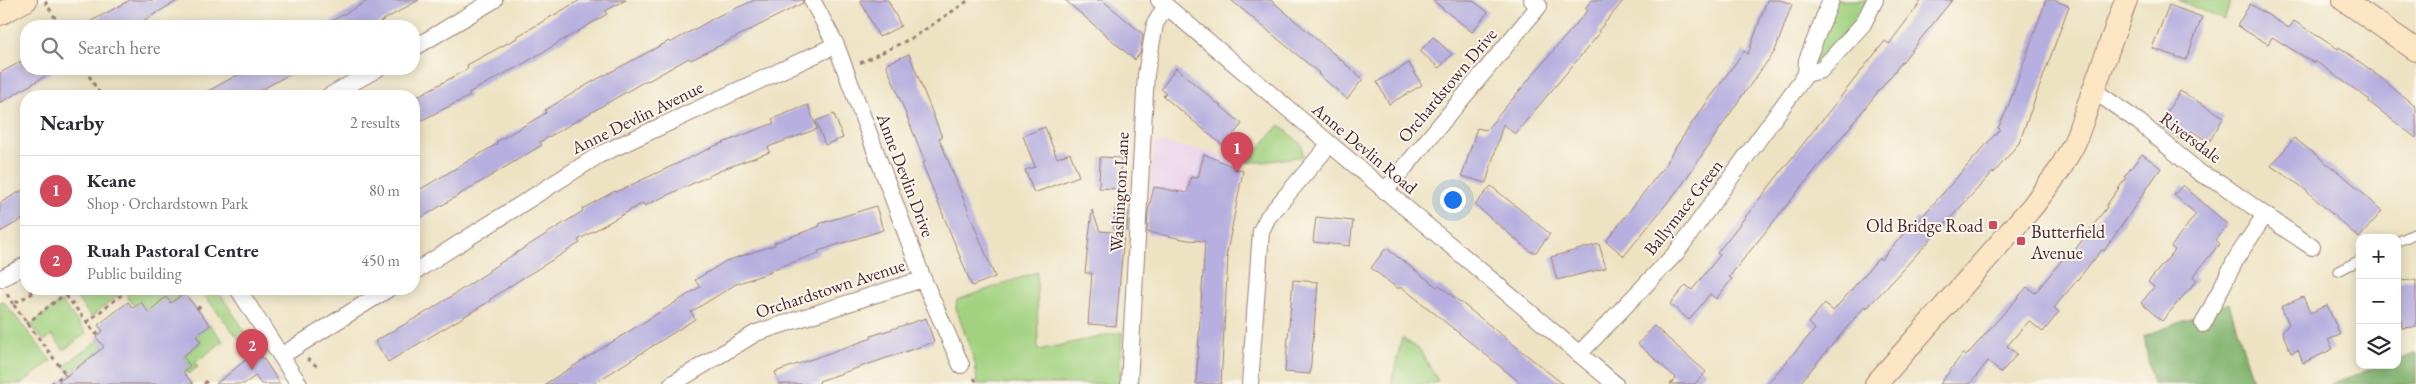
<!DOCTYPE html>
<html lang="en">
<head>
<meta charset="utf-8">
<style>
	:root { --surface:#fff; --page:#f7f7f7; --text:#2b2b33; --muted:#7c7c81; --line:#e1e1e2; --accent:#d1495b }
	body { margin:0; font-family:"EB Garamond",serif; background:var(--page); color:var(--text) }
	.controls { position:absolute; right:15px; bottom:15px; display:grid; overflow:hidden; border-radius:10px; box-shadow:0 2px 12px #0003 }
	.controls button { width:45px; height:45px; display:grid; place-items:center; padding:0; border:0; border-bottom:1px solid var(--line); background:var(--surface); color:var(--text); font:25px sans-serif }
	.you { position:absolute; left:1452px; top:199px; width:18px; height:18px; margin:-12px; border:4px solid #fff; border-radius:50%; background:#1a73e8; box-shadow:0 0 0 8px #1a73e833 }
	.badge { display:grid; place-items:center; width:32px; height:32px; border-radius:50%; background:var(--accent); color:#fff; font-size:16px; font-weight:700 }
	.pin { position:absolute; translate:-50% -41px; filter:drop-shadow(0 1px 2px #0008) }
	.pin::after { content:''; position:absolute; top:26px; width:18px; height:15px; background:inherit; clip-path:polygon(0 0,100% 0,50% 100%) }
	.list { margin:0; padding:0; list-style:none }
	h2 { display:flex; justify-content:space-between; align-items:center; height:65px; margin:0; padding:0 20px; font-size:21px }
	h2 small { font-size:16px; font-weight:400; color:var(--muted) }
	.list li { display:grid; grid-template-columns:32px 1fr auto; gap:15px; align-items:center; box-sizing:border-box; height:70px; padding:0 20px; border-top:1px solid var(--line) }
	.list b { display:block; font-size:19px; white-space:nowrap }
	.list p { margin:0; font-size:16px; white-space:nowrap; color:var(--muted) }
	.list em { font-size:16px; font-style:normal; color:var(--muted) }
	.icon { flex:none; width:28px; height:28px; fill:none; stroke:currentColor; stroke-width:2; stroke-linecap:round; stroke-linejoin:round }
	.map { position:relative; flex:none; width:2416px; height:384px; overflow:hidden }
	.search { position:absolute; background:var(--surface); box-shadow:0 2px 12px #0003; left:20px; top:20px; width:400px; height:55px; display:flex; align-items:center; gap:12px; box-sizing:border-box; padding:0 18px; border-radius:20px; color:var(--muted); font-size:19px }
	.panel { position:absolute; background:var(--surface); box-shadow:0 2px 12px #0003; left:20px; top:90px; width:400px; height:205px; border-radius:20px }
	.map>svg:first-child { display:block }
	.built { fill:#ebd1eb }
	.green { fill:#a2d280; stroke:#767856 }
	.forest { fill:#81b46e; stroke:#666a4c }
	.building { fill:#b6afdf }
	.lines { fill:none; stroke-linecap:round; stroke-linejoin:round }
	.lane-casing { stroke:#9c8177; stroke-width:11 }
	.street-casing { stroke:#9c8177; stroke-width:18 }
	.secondary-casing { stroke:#9c8177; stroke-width:24 }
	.path { stroke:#9c8177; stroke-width:3; stroke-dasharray:4 4; stroke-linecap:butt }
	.lane { stroke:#fff; stroke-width:9 }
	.street { stroke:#fff; stroke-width:16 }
	.secondary { stroke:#fce6c4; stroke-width:22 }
	.poi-dot { fill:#d1495b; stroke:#fbf7ec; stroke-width:2 }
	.labels { text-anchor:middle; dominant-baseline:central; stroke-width:4; stroke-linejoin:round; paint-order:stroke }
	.street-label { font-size:18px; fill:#4a1f2b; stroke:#fbf7ec }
	.poi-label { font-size:18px; fill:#4a1f2b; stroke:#fbf7ec; text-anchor:end }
</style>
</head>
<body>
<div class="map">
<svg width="2416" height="384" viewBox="0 0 2416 384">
	<rect width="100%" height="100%" fill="#fbf7ec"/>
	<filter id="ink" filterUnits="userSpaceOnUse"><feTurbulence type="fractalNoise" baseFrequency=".02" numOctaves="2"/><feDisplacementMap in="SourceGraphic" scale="10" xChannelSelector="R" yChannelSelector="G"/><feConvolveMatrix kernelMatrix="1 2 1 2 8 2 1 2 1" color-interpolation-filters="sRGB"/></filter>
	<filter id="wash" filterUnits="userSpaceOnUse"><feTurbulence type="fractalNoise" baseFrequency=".0096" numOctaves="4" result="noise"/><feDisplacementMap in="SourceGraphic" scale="20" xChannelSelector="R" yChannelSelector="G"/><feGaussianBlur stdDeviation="1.12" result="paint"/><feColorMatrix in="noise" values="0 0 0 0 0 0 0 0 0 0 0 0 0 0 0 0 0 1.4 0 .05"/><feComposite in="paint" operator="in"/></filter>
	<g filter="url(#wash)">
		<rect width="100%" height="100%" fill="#ede3c3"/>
		<!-- built -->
		<path class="built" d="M1154,141L1243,159L1229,246L1150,235L1148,221Z"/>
		<!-- green -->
		<path class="green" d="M1832,0H1875L1805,80Z
			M2178,0H2231L2224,20Z
			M1280,125L1302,145L1303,156L1263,162H1246Z
			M1037,272L1038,350L1122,332L1119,384H977L975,363L956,308L957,300Z
			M70,289H126L91,317Z
			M134,289H189L171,303L166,298L148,312L141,302L135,307L126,295Z
			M199,289H217L249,338L242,343Z
			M3,301L51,361L21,384H0V302Z
			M61,301L86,333L64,350L52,335L44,341L31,325Z
			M210,325L223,341L195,363L198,367L188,374L185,370L190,365L183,356L201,342L196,336Z
			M1402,338L1420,350L1438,381L1432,384H1391Z
			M98,340L104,347L70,373L64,366Z"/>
		<!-- forest -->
		<path class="forest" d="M2229,303L2254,384H2152L2144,336Z
			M2416,353V384H2330L2382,365H2397V360Z"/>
		<g id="blocks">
			<!-- building -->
			<path class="building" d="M130,0H179L134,26H82Z
				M369,0H419L373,26H323Z
				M580,0H626L605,11L607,14L521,65L468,93L470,96L414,124V98L468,69L467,65L517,38L516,37Z
				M755,0H802L803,3L691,60L689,58L648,81L647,80L540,142L542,145L414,222V193L497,144L496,142L546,113L545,110L592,82L669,41L670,43L718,16Z
				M860,0H888L901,26L879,37Z
				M1065,0H1102L1143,34L1140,53L1135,60Z
				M1231,0H1271L1363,79L1347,99L1318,74L1319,73Z
				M1432,0H1472L1488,12L1472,32Z
				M1592,0H1624L1598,31L1600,33L1515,134L1503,124L1486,183L1462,176L1477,128L1486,130L1588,10L1585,8Z
				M1767,0H1780L1792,4L1775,51L1742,96L1681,186L1624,256L1606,241L1667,163L1666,162L1692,123L1744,51L1748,54Z
				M1922,0H1952L1729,277L1732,279L1716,299L1710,294L1689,320L1670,304L1686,285L1692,290L1720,255L1717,253L1791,159L1885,41L1889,44Z
				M2046,0H2053L2069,6L2019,143L1994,173L1993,172L1867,308L1865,306L1799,384H1767L1815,329L1808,323L1825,303L1833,311L1879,258L1881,260L1917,218L1919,220L2000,129L1998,128L2007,110Z
				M2250,4L2289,28L2294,21L2338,49L2339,47L2371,70L2416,107V138L2369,102L2370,100L2315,61L2314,63L2272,37L2268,44L2237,26Z
				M2169,5L2202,17L2186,60L2152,48Z
				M1433,37L1452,54L1439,68L1420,51Z
				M909,54L942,137L939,138L995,277L972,286L922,163L925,162L886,64Z
				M26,59V69H57L0,103V73Z
				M1409,63L1422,85L1389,104L1377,82Z
				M1176,68L1242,124L1233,135L1252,151L1242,161L1163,96L1166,93L1161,89Z
				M248,69H299L250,96H199Z
				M2180,91L2224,117L2209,142L2192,131L2185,143L2159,125Z
				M808,105L817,129L768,147L770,152L726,168L644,206L643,203L578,240L580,243L518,281L489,300L490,301L388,362L375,341L430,310L490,271L489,270L583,211L582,209L615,191L616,192L715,146L774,123L772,119Z
				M834,114L843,138L825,145L816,121Z
				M1045,127L1057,158L1070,153L1079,176L1034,193L1025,170L1035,167L1023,136Z
				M2294,138L2351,182L2382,211L2359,238L2302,187L2271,166Z
				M1204,154L1243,171L1226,257H1228L1221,384H1196L1205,241L1188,240L1147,232L1148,212L1154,187L1187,193L1191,177L1198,178Z
				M2142,154L2161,168L2104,251L2102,250L2054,308L2059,312L2043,332L2029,321L2007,346L2017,354L2001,373L1988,361L1970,384H1940L1963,353L1966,356L2027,287L2035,293L2071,249L2074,251L2107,207L2106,206L2126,178L2124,177Z
				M1100,157L1121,158L1120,189L1099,188Z
				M2183,185L2228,225L2215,240L2219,244L2193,277L2197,280L2162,321L2141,303L2154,287L2148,282L2175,250L2171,247L2196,214L2174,195Z
				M1491,186L1550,234L1536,252H1531L1475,205Z
				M26,188V217L0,232V203Z
				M876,206L883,230L818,251L819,253L771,270V272L736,284L691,312L695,319L593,384H545L700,287L695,280L726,261L775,245L774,243L820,226L819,224Z
				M1115,209L1128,211L1127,231L1114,229Z
				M1092,210L1100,231L1124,233L1116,326L1088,324L1092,273H1085Z
				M1316,217L1353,221L1350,246L1313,242Z
				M1599,244L1606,268L1557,280L1551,257Z
				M1386,248L1437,287L1439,285L1563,384H1522L1403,288H1397L1371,268Z
				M1293,280L1318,282L1310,374L1285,372Z
				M2416,280V327L2402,328L2401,319H2397V281Z
				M184,293L210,325L196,336L201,342L183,356L190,366L183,372L193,384H56L104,347L96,337L103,331L98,325L128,302L133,308L141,302L148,312L166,297L171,303Z
				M2303,297L2310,313L2327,305L2340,335L2328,340L2333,349L2303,363L2298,350L2291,353L2282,332L2289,324L2281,307Z
				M926,318L934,342L819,381L820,384H780L775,372L872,338L871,336Z
				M1654,326L1706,372L1695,384H1670L1676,378L1638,344Z
				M258,350L280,384H261L255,376L244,384H216Z"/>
		</g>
	</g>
	<g filter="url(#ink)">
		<use href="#blocks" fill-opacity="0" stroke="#9c8177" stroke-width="1"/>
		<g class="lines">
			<!-- lane casing -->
			<g class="lane-casing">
				<path id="lane" d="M2397,242L2416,233
					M2338,271L2360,260"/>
			</g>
			<!-- street casing -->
			<g class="street-casing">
				<path id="street" d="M812,0L836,45L923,279L961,365
					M1159,0L1615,384
					M414,48L494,0
					M1806,74L1821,70L1863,24L1875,0
					M2093,90L2139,122L2201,174L2220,183L2265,215L2237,257L2203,324
					M329,96L377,69
					M1385,191L1539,6L1532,0
					M2265,215L2312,247
					M414,272L599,155L836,45
					M0,279L26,265
					M238,289L299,384
					M1579,354L1676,253L1806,74L1807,60L1831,0
					M281,356L388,289
					M672,384L756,333L923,279
					M1129,384L1146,74L1155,24L1166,5
					M1250,384L1261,231L1268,217L1330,144"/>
			</g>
			<!-- secondary casing -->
			<g class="secondary-casing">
				<path id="secondary" d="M2344,0L2416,50
					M0,14L26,0
					M1876,384L2032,207L2059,171L2074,144L2126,0"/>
			</g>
			<!-- path -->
			<path class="path" d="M45,1L60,26
				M860,63L914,37L969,0
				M85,69L101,96
				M30,289L32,293
				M40,289L13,304L67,376
				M61,289L96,334L101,331
				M191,291L192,289
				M7,294L13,304
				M197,309L202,305
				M87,322L129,289
				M26,324L65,294
				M307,359L318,367
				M974,378L978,384
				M51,384L65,374
				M204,384L208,380"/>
			<!-- lane -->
			<use href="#lane" class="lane"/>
			<!-- street -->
			<use href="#street" class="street"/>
			<!-- secondary -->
			<use href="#secondary" class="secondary"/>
		</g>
	</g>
	<!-- markers -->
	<g class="poi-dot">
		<rect x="1988" y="220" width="10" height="10" rx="2.5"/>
		<rect x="2016" y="236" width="10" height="10" rx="2.5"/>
	</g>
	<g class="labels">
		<!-- street labels -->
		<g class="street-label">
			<text transform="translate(1447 85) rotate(-50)">Orchardstown Drive</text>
			<text transform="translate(637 117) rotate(-26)">Anne Devlin Avenue</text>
			<text transform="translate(2191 137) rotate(37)">Riversdale</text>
			<text transform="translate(1365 148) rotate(40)">Anne Devlin Road</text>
			<text transform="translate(906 175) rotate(69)">Anne Devlin Drive</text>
			<text transform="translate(1119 192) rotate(-87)">Washington Lane</text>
			<text transform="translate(1683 207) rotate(-52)">Ballymace Green</text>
			<text transform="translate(830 288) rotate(-18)">Orchardstown Avenue</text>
		</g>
		<!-- poi labels -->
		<g class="poi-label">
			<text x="1983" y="225">Old Bridge Road</text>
			<text x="2031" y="231" text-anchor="start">Butterfield<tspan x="2031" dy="21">Avenue</tspan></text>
		</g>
	</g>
</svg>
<div class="controls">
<button>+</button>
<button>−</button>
<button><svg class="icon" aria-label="layers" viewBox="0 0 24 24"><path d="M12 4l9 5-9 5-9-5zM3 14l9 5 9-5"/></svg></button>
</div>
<div class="you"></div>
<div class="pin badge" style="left:1237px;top:173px">1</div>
<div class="pin badge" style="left:252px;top:370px">2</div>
<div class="search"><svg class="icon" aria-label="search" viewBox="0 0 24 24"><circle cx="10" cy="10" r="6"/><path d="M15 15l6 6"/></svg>Search here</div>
<section class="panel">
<h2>Nearby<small>2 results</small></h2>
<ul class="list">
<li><span class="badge">1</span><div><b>Keane</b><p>Shop · Orchardstown Park</p></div><em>80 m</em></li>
<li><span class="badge">2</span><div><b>Ruah Pastoral Centre</b><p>Public building</p></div><em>450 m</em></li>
</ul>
</section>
</div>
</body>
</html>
